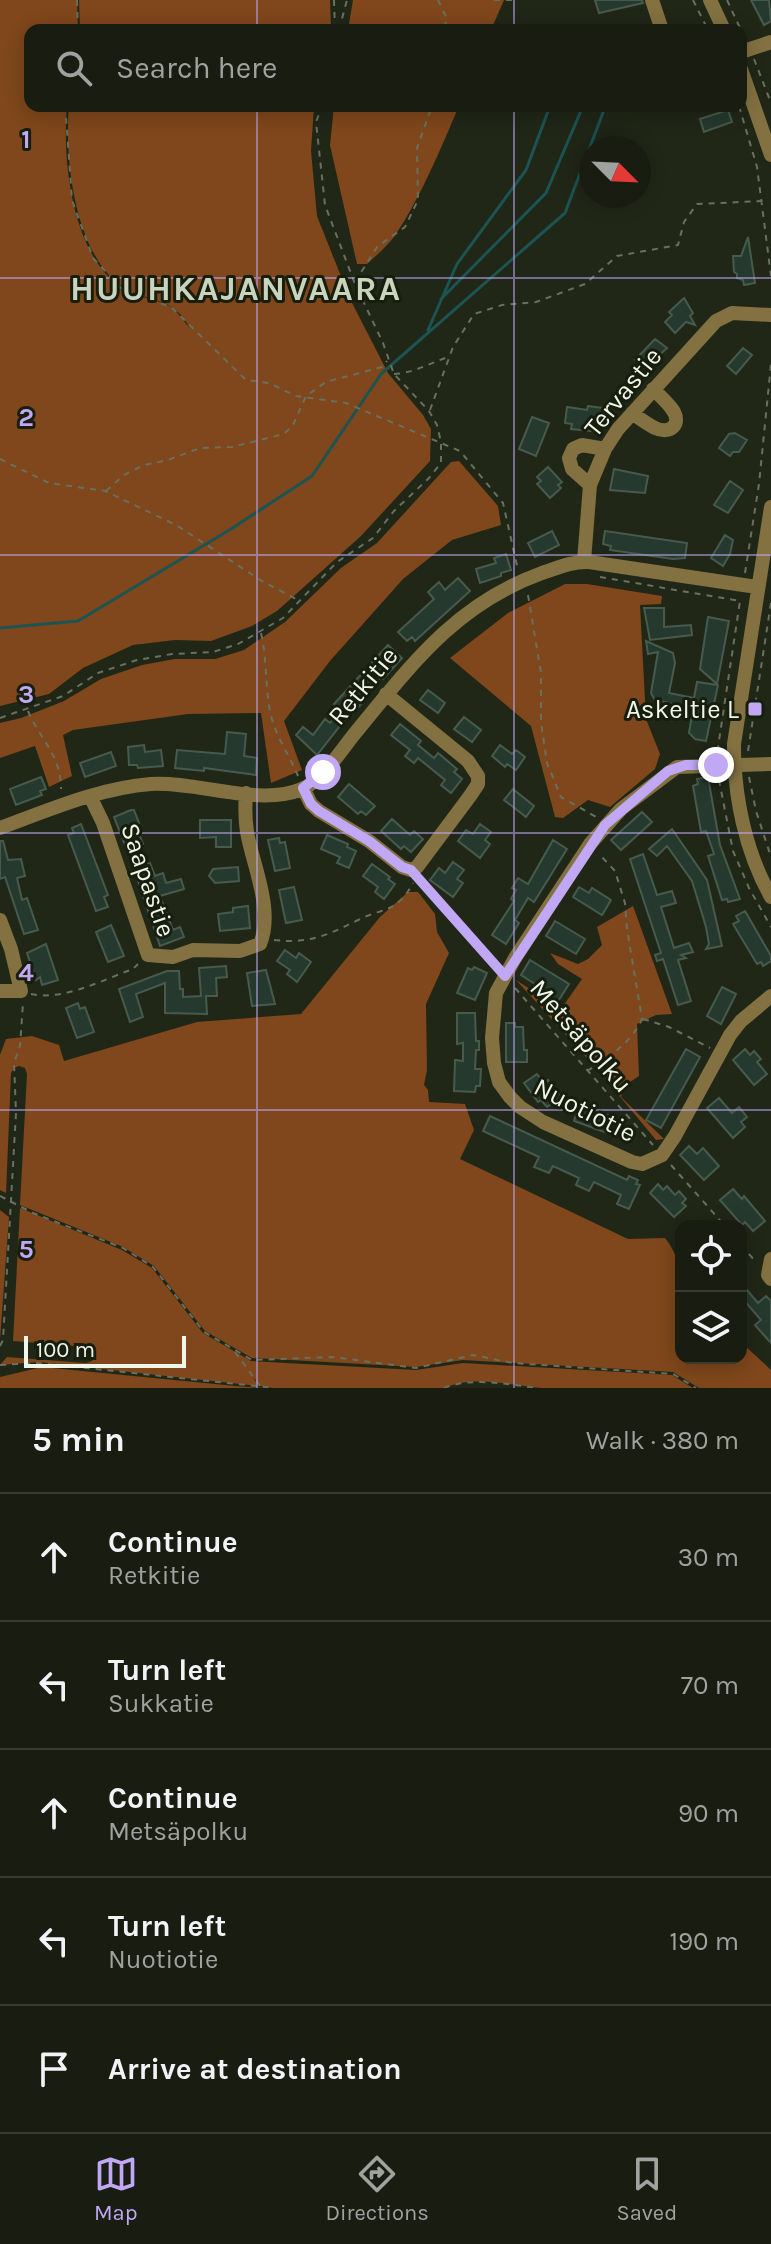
<!DOCTYPE html>
<html lang="en">
<head>
<meta charset="utf-8">
<style>
	:root { --surface:#191d11; --page:#22261a; --text:#f1f3f6; --muted:#9fa29f; --line:#373b31; --accent:#c0a8f4 }
	body { margin:0; font-family:Karla,sans-serif; background:var(--page); color:var(--text) }
	.controls { position:absolute; right:24px; bottom:24px; display:grid; overflow:hidden; border-radius:16px; box-shadow:0 4px 20px #0003 }
	.controls button { width:72px; height:72px; display:grid; place-items:center; padding:0; border:0; border-bottom:2px solid var(--line); background:var(--surface); color:var(--text); font:40px sans-serif }
	.compass { position:absolute; left:579px; top:136px; width:72px; height:72px; border-radius:50%; background:var(--surface); box-shadow:0 4px 20px #0003; rotate:114deg }
	.scale { position:absolute; left:24px; bottom:20px; width:162px; box-sizing:border-box; padding-left:8px; border:4px solid #f1f6ea; border-top:0; font-size:22px; line-height:28px; white-space:nowrap; color:#f1f6ea; -webkit-text-stroke:6px #181e0d; paint-order:stroke }
	.stop { position:absolute; width:24px; height:24px; margin:-18px; border:6px solid #c0a8f4; border-radius:50%; background:#fff }
	.stop.end { background:#c0a8f4; border-color:#fff; box-shadow:0 2px 8px #0008 }
	.list { margin:0; padding:0; list-style:none }
	h2 { display:flex; justify-content:space-between; align-items:center; height:104px; margin:0; padding:0 32px; font-size:34px }
	h2 small { font-size:26px; font-weight:400; color:var(--muted) }
	.list li { display:grid; grid-template-columns:52px 1fr auto; gap:24px; align-items:center; box-sizing:border-box; height:128px; padding:0 32px; border-top:2px solid var(--line) }
	.list b { display:block; font-size:30px; white-space:nowrap }
	.list p { margin:0; font-size:26px; white-space:nowrap; color:var(--muted) }
	.list em { font-size:26px; font-style:normal; color:var(--muted) }
	.icon { flex:none; width:44px; height:44px; fill:none; stroke:currentColor; stroke-width:2; stroke-linecap:round; stroke-linejoin:round }
	.map { position:relative; flex:none; width:771px; height:1388px; overflow:hidden }
	.search { position:absolute; background:var(--surface); box-shadow:0 4px 20px #0003; left:24px; right:24px; top:24px; height:88px; display:flex; align-items:center; gap:20px; box-sizing:border-box; padding:0 28px; border-radius:16px; color:var(--muted); font-size:30px }
	.sheet { height:744px; background:var(--surface) }
	nav { display:flex; justify-content:space-around; align-items:center; box-sizing:border-box; height:112px; border-top:2px solid var(--line); background:var(--surface); font-size:22px; color:var(--muted) }
	nav a { display:grid; justify-items:center; gap:4px }
	nav .on { color:var(--accent) }
	.map>svg:first-child { display:block }
	.forest { fill:#7f471b }
	.lines { fill:none; stroke-linecap:round; stroke-linejoin:round }
	.stream { stroke:#1c5353; stroke-width:3 }
	.building { fill:#26392e; stroke:#465a4e; stroke-width:2 }
	.path { stroke:#6a7061; stroke-width:2; stroke-dasharray:6 6; stroke-linecap:butt }
	.minor { stroke:#837141; stroke-width:14 }
	.route { stroke:#c0a8f4; stroke-width:10 }
	.grid { fill:none; stroke:#c0a8f4; stroke-width:2; stroke-opacity:0.55 }
	.poi-dot { fill:#c0a8f4; stroke:#181e0d; stroke-width:3 }
	.labels { text-anchor:middle; dominant-baseline:central; stroke-width:6; stroke-linejoin:round; paint-order:stroke }
	.street-label { font-size:26px; fill:#f1f6ea; stroke:#181e0d }
	.poi-label { font-size:26px; fill:#f1f6ea; stroke:#181e0d; text-anchor:end }
	.district-label { font-size:34px; font-weight:bold; letter-spacing:2px; fill:#cad3bd; stroke:#181e0d }
	.grid-label { font-size:26px; text-anchor:middle; font-weight:bold; fill:#c0a8f4; stroke:#181e0d; stroke-width:6; stroke-linejoin:round; paint-order:stroke }
</style>
</head>
<body>
<div class="map">
<svg width="771" height="1388" viewBox="0 0 771 1388">
	<rect width="100%" height="100%" fill="#212717"/>
	<!-- forest -->
	<path class="forest" d="M0,0H77L78,30H30V106H67C62,161 72,255 122,288C135,297 154,298 169,306C177,310 183,321 190,328C172,296 153,304 125,288C75,259 64,158 69,106H314L311,151L317,216L350,299L388,373L423,415L431,429L430,461L361,536L277,611L252,626L211,641L175,640L133,645L83,668L49,694L0,706Z
		M79,0H330L331,30H80Z
		M353,0H504L491,30H348Z
		M334,106H459C440,150 421,197 394,237C386,247 376,256 367,264H357L330,145Z
		M459,461L498,506L501,525L452,540L403,579L330,661L284,721L302,770L271,783L261,713L188,714L73,730L63,735L72,776L49,787L35,746L0,758V723L21,718L64,701L101,679L142,665L175,659H215L244,650L285,622L341,568L377,543L451,462Z
		M565,584H587L662,596L661,604L640,605L646,719L660,754L655,769L610,807L588,800L563,818L555,817L531,726L450,658L508,613Z
		M408,892H418L435,914L437,932L449,953L426,1004L427,1070L424,1085L428,1090L429,1102L465,1104L474,1130L460,1159L628,1239L665,1238C691,1269 681,1320 681,1358H741V1342L771,1370V1388H699L673,1372L463,1360L416,1367L252,1358L205,1331L154,1266L123,1247L20,1205L27,1074L25,1068L19,1066L14,1068L11,1073L6,1193L0,1190V1055L6,1039L32,1036L59,1045L64,1061L197,1022L301,1014L380,917Z
		M633,906L672,1014L656,1015L637,1024L639,1076L624,1086L621,1097L664,1139L656,1140L598,1070L516,980L561,1009L582,979L558,964L550,953L578,964L588,959L602,945L597,927Z
		M20,1208L122,1250L152,1268L203,1333L251,1361L416,1370L463,1363L672,1375L693,1388C643,1388 592,1388 542,1388C510,1385 474,1375 444,1388H273L260,1386L253,1377L258,1386L38,1362L0,1365L7,1357L86,1363L92,1361L95,1356L93,1350L87,1347L13,1341Z
		M0,1210L9,1217L0,1340Z
		M42,1367L235,1386L264,1388H0V1377Z"/>
	<g class="lines">
		<!-- stream -->
		<path class="stream" d="M441,299L546,193L583,106
			M428,330L457,264L526,170L550,106
			M0,628L78,621L231,529L312,476L381,374L565,213L604,110L601,106"/>
	</g>
	<!-- building -->
	<path class="building" d="M595,0H642L643,3L599,13Z
		M751,0H769L771,21L764,25Z
		M728,110L732,122L704,132L700,119Z
		M748,237L755,283L744,285L743,280L737,278V274L734,272L733,256H741Z
		M684,298L693,313L690,316L695,325L686,322L675,333L665,322L672,315L669,312Z
		M655,339L667,348L645,368L635,360Z
		M743,348L752,355L736,374L727,366Z
		M588,406L603,408L600,432L571,429L572,424L565,423L567,407L587,410Z
		M532,417L549,423L536,456L519,449Z
		M735,433L747,440L739,452H733L730,456L719,448L729,434Z
		M548,467L562,482L558,485L561,488L550,498L537,484L541,481L537,477Z
		M614,469L648,476L645,493L610,490Z
		M730,481L743,490L728,513L714,505Z
		M552,531L559,545L535,557L528,543Z
		M605,531L687,543L685,558L673,559L610,550L611,546L603,544Z
		M725,535L733,540L730,554L723,566L711,558Z
		M506,554L511,570L501,573V576L480,583L476,569L496,563L494,558Z
		M458,578L470,591L415,641L412,637L407,641L398,632L434,599L428,592L439,582L445,590Z
		M644,608H664V627L691,625L692,635L650,640Z
		M708,617L729,621L717,684L700,669Z
		M646,641L673,653L675,663L669,693L694,698L697,682L718,685L706,741L695,739L689,733L693,708L655,700L651,693L658,652L648,654Z
		M388,645L402,658L383,679L381,677L377,681L375,679L361,697L365,700L353,713L351,712L317,755L296,735L303,727L313,735L325,719L330,723L341,711L334,704Z
		M428,690L445,703L438,713L420,700Z
		M464,717L481,730L472,742L454,729Z
		M400,724L421,741L418,745L434,758L438,753L457,769L454,772L462,779L451,793L441,785L445,780L418,758L414,763L405,756L410,750L391,735Z
		M227,732L246,734L244,756L257,758L256,775L204,768V771L175,768L177,750L225,754Z
		M144,745L145,752L161,750L163,766L138,768L137,765H129L128,747Z
		M500,745L512,754L516,750L525,757L516,770L507,764L505,767L492,756Z
		M111,752L116,766L85,777L80,763Z
		M41,777L46,789L40,791L42,795L16,805L10,789Z
		M708,777L720,845L740,899L728,902L727,899L722,900L708,856L714,854L706,831L701,832L693,786L698,784L697,779Z
		M349,784L375,806L366,815L361,811L358,814L338,797Z
		M513,789L534,806L526,817L504,800Z
		M131,810H134L139,823L135,824L143,844L127,850L114,817Z
		M642,812L652,822L621,850L611,840Z
		M392,819L410,835L414,831L423,839L411,852L404,846L401,849L381,831Z
		M200,820H231V847H216V837L200,838Z
		M81,824L108,895L104,897L108,907L96,911L68,835L74,833L72,828Z
		M480,824L491,832L485,840L490,844L480,858L458,841L466,830L473,834Z
		M672,829L707,880L722,946L706,949L709,944L706,927L692,881L667,846L657,856L649,849Z
		M327,835L348,844L347,847L356,851L349,868L337,863L340,857L321,849Z
		M279,838L280,843L285,842L290,868L275,871L268,840Z
		M553,840L567,849L534,902L528,898L515,920L519,923L506,944L492,935L514,901L511,899L516,890L512,888L518,878L528,884Z
		M0,841H3L8,860L21,859L25,876L17,878L22,900L27,898L38,930L24,934L5,877L0,879Z
		M643,854L657,895L672,891L676,903L661,907L674,948L689,943L693,952L681,955L686,958L678,960L691,1001L678,1005L663,959L657,961L655,955L661,953L630,859Z
		M453,862L464,870L457,879L463,883L453,897L430,880L439,868L445,873Z
		M150,863L155,876L163,873L166,883L181,879L184,889L160,896L173,930L180,927L184,937L160,946L134,869Z
		M372,864L390,877L388,879L395,884L384,899L375,892L378,887L363,876Z
		M238,867L239,881L215,883L209,876L213,869Z
		M294,887L302,920L286,923L279,890Z
		M579,887L589,893L592,888L611,900L602,915L573,897Z
		M248,906L250,928L220,931L218,914L233,912V908Z
		M745,911L771,956V961L763,966L761,962L757,964L733,924L739,921L736,916Z
		M555,921L585,939L576,954L546,936Z
		M111,925L124,956L108,962L96,932Z
		M46,944L58,980L42,985L40,977L36,980L27,953Z
		M285,950L296,958L299,953L311,962L297,982L287,974L290,970L277,961Z
		M530,960L569,984L557,1003L536,990L538,986L521,975Z
		M226,966L227,977L216,978L217,996H206L207,1014L165,1013V983L136,994L143,1017L130,1022L119,989L167,971H179L180,989H183V997L201,996L199,968Z
		M474,967L487,973L475,1000L457,993L468,968L472,970Z
		M266,970L275,1004L252,1006L247,973Z
		M722,987L736,994L721,1024L707,1016Z
		M78,1003L80,1009L85,1007L94,1032L77,1038L66,1008Z
		M457,1013H475L476,1041H479V1050H476L475,1069H481L480,1086H476L475,1092L454,1091L455,1060L463,1061V1043L457,1044Z
		M506,1023H515V1027H523L524,1050H527V1062H506Z
		M686,1049L700,1057L661,1128L646,1120Z
		M745,1049L750,1055L754,1051L761,1059L757,1062L767,1074L754,1085L733,1060Z
		M537,1074L544,1083L548,1080L561,1097L547,1107L541,1100L538,1102L524,1083Z
		M719,1098L732,1113L739,1107L747,1117L741,1122L745,1127L733,1138L707,1108Z
		M579,1105L613,1117L607,1133L574,1121Z
		M490,1116L627,1180L629,1176L638,1180L636,1184L640,1185L629,1209L617,1204L621,1195L594,1182L589,1191L576,1185L579,1178L553,1166L549,1173L534,1167L539,1157L483,1131Z
		M689,1146L697,1154L703,1148L719,1166L704,1180L680,1155Z
		M658,1184L663,1190L667,1186L675,1195L679,1191L686,1199L682,1203L686,1206L674,1217L650,1193Z
		M733,1189L742,1199L744,1196L765,1221L753,1231L745,1222L742,1225L720,1200Z
		M741,1283L758,1303L766,1296L771,1301V1343L755,1325L761,1320L741,1297Z"/>
	<g class="lines">
		<!-- path -->
		<path class="path" d="M77,0L78,30
			M334,0L335,30
			M438,0L446,17L445,30
			M494,0H516
			M693,0L708,30
			M727,0L745,39
			M339,30L347,0
			M754,59L771,103
			M68,106L66,117L72,200L93,258L122,289L171,307L246,380L269,383L296,396L346,403L460,451L503,503L518,570
			M739,106L757,167L771,276
			M355,282L377,247L405,227L418,200L417,148L432,106
			M394,374C414,373 430,363 448,357
			M430,410L453,347L474,314L502,305L536,302L585,284L617,256L678,245L684,222L697,204L763,201
			M0,459L49,483L105,491L176,525L262,581L298,600
			M106,491L124,475L144,465L168,460L200,448L232,447L284,434L293,425L306,396L326,382L382,367L387,361
			M745,573L759,484L771,364
			M600,577L740,601L717,754
			M528,595L541,673V722L547,763L561,797L598,818
			M261,633C267,659 265,685 270,711C274,734 289,754 298,776
			M28,711C40,740 61,754 61,789
			M0,718L63,696L98,673L137,660L172,654L213,652L238,644L283,618L337,562L373,538L394,511L429,478L441,463V442L437,425L429,411L394,374L383,343L355,284L325,205L316,122L322,106
			M748,751L771,603
			M749,777L756,811L771,857
			M719,780L733,851L749,888L771,927
			M419,880L495,965
			M274,940C309,944 328,935 358,920C384,907 396,914 413,883
			M515,988L653,1145
			M31,994C64,1001 102,980 133,969L138,964
			M643,1019L669,1027L710,1048
			M587,1071C608,1058 632,1042 642,1019L627,929L625,903L615,871L599,854
			M671,1165L725,1226
			M0,1196L33,1213L123,1248L153,1267L204,1332L252,1360L333,1357L416,1368L473,1355L513,1363L673,1374L696,1388
			M741,1245L756,1262
			M0,1346L3,1340L16,1113L14,1063L20,1046L23,1003
			M235,1352L260,1386
			M0,1365L38,1363L275,1388
			M444,1388C470,1377 508,1384 536,1388"/>
		<!-- minor -->
		<path class="minor" d="M652,0L662,30
			M710,0L724,30
			M741,52L771,42
			M741,69L771,155
			M632,413C639,418 647,424 655,428C670,435 683,424 672,409C667,402 659,395 653,389
			M590,485L572,469L569,458L573,449L582,445L605,449
			M771,507L734,744C734,796 745,851 771,897
			M584,561L590,485L605,449L618,429L716,321L732,313L771,315
			M771,764L677,767L621,809L590,844L515,958L496,993L492,1038L494,1063L499,1082L510,1097L520,1107L543,1122L632,1162L642,1164L662,1155L675,1136L730,1035L741,1021L771,996
			M303,788L311,804L319,811L369,841L402,867L411,870L417,867L470,796L478,784V776L468,761L386,694
			M90,796L103,823L148,955L173,957L193,950L240,951L260,944C274,910 253,866 247,832C245,819 245,806 246,793
			M0,828C49,810 99,788 151,784C197,781 259,807 302,789C324,779 341,750 356,732C412,664 456,604 542,573C557,568 573,561 589,562L757,587
			M0,920L11,949L21,991H0
			M771,1259L768,1275L771,1279"/>
	</g>
	<g class="lines">
		<!-- route -->
		<path class="route" d="M323,772L303,788L311,804L319,811L369,841L402,867L411,870L505,976L605,825L668,771L686,765H716"/>
	</g>
	<!-- grid -->
	<path class="grid" d="M257,0V30M514,0V30M257,106V1388M514,106V1388M0,278H771M0,555H771M0,833H771M0,1110H771"/>
	<!-- markers -->
	<rect class="poi-dot" x="747" y="701" width="16" height="16" rx="4"/>
	<g class="labels">
		<!-- street labels -->
		<g class="street-label">
			<text transform="translate(623 392) rotate(-51)">Tervastie</text>
			<text transform="translate(363 686) rotate(-50)">Retkitie</text>
			<text transform="translate(148 880) rotate(71)">Saapastie</text>
			<text transform="translate(581 1036) rotate(49)">Metsäpolku</text>
			<text transform="translate(585 1110) rotate(27)">Nuotiotie</text>
		</g>
		<!-- poi labels -->
		<g class="poi-label">
			<text x="739" y="709">Askeltie L</text>
		</g>
		<!-- district labels -->
		<g class="district-label">
			<text x="236" y="289">HUUHKAJANVAARA</text>
		</g>
	</g>
	<g class="grid-label">
		<text x="26" y="148">1</text>
		<text x="26" y="426">2</text>
		<text x="26" y="703">3</text>
		<text x="26" y="981">4</text>
		<text x="26" y="1258">5</text>
	</g>
</svg>
<div class="controls">
<button><svg class="icon" aria-label="locate" viewBox="0 0 24 24"><circle cx="12" cy="12" r="6"/><path d="M12 2v4M12 18v4M2 12h4M18 12h4"/></svg></button>
<button><svg class="icon" aria-label="layers" viewBox="0 0 24 24"><path d="M12 4l9 5-9 5-9-5zM3 14l9 5 9-5"/></svg></button>
</div>
<svg class="compass" viewBox="-18 -18 36 36"><path d="M0-13l5 13h-10z" fill="#e53935"/><path d="M0 13l5-13h-10z" fill="#9fa29f"/></svg>
<div class="scale">100 m</div>
<div class="stop" style="left:323px;top:772px"></div>
<div class="stop end" style="left:716px;top:765px"></div>
<div class="search"><svg class="icon" aria-label="search" viewBox="0 0 24 24"><circle cx="10" cy="10" r="6"/><path d="M15 15l6 6"/></svg>Search here</div>
</div>
<section class="sheet">
<h2>5 min<small>Walk · 380 m</small></h2>
<ul class="list">
<li><svg class="icon" aria-label="ahead" viewBox="0 0 24 24"><path d="M12 20V5M6 11l6-6 6 6"/></svg><div><b>Continue</b><p>Retkitie</p></div><em>30 m</em></li>
<li><svg class="icon" aria-label="left" viewBox="0 0 24 24"><path d="M17 20v-9H6M10 6l-5 5 5 5"/></svg><div><b>Turn left</b><p>Sukkatie</p></div><em>70 m</em></li>
<li><svg class="icon" aria-label="ahead" viewBox="0 0 24 24"><path d="M12 20V5M6 11l6-6 6 6"/></svg><div><b>Continue</b><p>Metsäpolku</p></div><em>90 m</em></li>
<li><svg class="icon" aria-label="left" viewBox="0 0 24 24"><path d="M17 20v-9H6M10 6l-5 5 5 5"/></svg><div><b>Turn left</b><p>Nuotiotie</p></div><em>190 m</em></li>
<li><svg class="icon" aria-label="arrive" viewBox="0 0 24 24"><path d="M6 21V4h12l-3 4 3 4H6"/></svg><div><b>Arrive at destination</b></div></li>
</ul>
</section>
<nav>
<a class="on"><svg class="icon" aria-label="map" viewBox="0 0 24 24"><path d="M3 6l6-2 6 2 6-2v14l-6 2-6-2-6 2zM9 4v14M15 6v14"/></svg>Map</a>
<a><svg class="icon" aria-label="directions" viewBox="0 0 24 24"><path d="M12 3l9 9-9 9-9-9zM9 14v-3h6M13 9l2 2-2 2"/></svg>Directions</a>
<a><svg class="icon" aria-label="saved" viewBox="0 0 24 24"><path d="M7 4h10v16l-5-4-5 4z"/></svg>Saved</a>
</nav>
</body>
</html>
